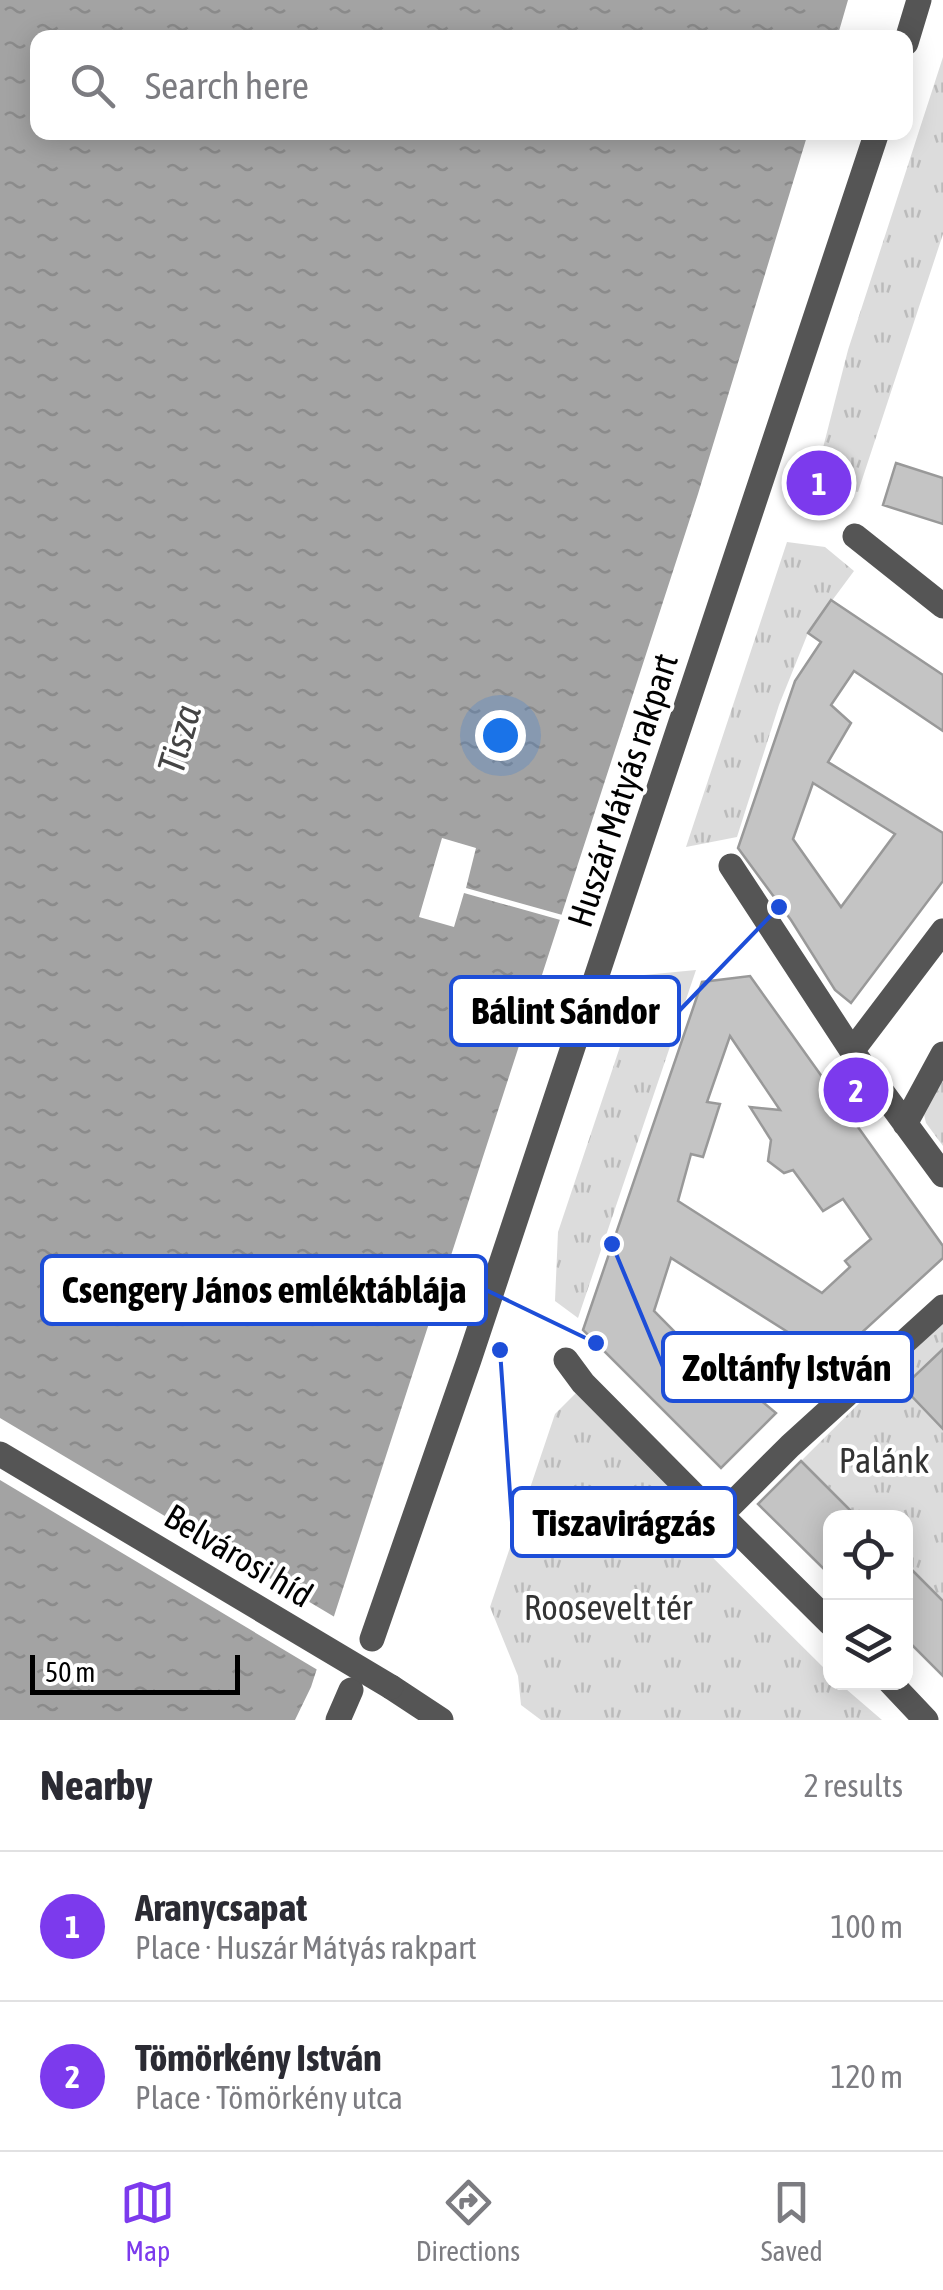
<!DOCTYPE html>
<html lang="en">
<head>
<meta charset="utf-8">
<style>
	:root { --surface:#fff; --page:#f7f7f7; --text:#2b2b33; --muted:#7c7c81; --line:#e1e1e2; --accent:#7c3aed }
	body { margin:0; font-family:"Asap Condensed",sans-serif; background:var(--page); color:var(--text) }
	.controls { position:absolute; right:30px; bottom:30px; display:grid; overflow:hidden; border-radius:20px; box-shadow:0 5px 25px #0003 }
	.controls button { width:90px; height:90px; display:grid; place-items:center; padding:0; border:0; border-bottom:2px solid var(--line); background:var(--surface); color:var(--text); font:50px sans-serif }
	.scale { position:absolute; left:30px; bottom:25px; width:210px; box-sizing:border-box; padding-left:10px; border:5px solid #000; border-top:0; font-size:28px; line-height:35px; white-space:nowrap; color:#000; -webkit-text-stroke:8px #fff; paint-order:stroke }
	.you { position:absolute; left:500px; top:735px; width:35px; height:35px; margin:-25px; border:8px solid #fff; border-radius:50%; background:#1a73e8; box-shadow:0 0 0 15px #1a73e833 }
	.badge { display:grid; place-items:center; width:65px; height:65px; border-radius:50%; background:var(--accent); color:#fff; font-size:32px; font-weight:700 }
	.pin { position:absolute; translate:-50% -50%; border:5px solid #fff; box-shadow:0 2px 10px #0006 }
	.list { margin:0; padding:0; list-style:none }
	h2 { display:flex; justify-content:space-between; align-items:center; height:130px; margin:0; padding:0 40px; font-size:42px }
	h2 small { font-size:32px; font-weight:400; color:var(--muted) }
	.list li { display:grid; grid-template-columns:65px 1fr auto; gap:30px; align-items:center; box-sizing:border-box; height:150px; padding:0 40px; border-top:2px solid var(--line) }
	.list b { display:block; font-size:38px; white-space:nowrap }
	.list p { margin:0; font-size:32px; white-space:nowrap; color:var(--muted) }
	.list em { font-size:32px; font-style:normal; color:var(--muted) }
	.icon { flex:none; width:55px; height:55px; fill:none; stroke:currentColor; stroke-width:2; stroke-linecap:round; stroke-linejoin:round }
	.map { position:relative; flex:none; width:943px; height:1720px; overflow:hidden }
	.search { position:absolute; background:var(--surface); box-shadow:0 5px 25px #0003; left:30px; right:30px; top:30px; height:110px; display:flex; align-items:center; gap:25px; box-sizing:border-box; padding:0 35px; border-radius:20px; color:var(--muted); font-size:38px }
	.sheet { height:430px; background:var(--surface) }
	nav { display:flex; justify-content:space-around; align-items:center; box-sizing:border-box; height:140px; border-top:2px solid var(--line); background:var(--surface); font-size:28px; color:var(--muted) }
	nav a { display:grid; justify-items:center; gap:5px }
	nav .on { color:var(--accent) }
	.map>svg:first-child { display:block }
	.grass { fill:url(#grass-tufts) }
	.water { fill:url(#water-ripples) }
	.pier { fill:#fff }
	.building { fill:#c4c4c4; stroke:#999; stroke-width:2.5; fill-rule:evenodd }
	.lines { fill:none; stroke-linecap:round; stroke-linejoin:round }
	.minor { stroke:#555; stroke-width:25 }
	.minor-bridge { stroke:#555; stroke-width:25 }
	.labels { text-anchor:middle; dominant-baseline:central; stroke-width:8; stroke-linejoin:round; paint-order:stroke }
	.street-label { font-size:35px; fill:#000; stroke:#fff }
	.park-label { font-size:35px; fill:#333; stroke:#fff }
	.water-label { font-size:38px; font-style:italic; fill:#444; stroke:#fff }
	.leader { fill:none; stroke:#1d4ed8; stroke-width:4 }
	.callout-dot { fill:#1d4ed8; stroke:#fff; stroke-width:4 }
	.callout { fill:#fff; stroke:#1d4ed8; stroke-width:4 }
	.callout-label { font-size:38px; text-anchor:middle; font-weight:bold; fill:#000 }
</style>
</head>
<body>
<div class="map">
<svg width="943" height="1720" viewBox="0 0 943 1720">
	<defs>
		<pattern id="grass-tufts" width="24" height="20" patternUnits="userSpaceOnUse" patternTransform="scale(2.5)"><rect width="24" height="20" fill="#dcdcdc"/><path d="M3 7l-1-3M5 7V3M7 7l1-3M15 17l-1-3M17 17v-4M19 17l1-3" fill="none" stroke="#bbb"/></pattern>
		<pattern id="water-ripples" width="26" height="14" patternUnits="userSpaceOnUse" patternTransform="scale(2.5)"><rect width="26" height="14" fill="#a3a3a3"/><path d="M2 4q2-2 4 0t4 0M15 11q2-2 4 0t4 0" fill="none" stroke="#8b8b8b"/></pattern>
	</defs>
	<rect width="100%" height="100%" fill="#fff"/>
	<!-- grass -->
	<path class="grass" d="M943,57V234L858,492L814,483L848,350Z
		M787,542L825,547L854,571L808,633L779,705L737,837L686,847Z
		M696,970L578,1318L555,1301L558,1232L644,975Z
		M943,1078V1146L926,1123L922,1106Z
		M943,1320V1601L906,1564V1518L858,1517L801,1461Z
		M576,1393L686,1503V1531L830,1674V1682L839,1683L882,1720H541L521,1705L518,1676L490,1607L555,1414Z"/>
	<!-- water -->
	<path class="water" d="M0,0H848L837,38H38V132L808,133L698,494L311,1687L295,1720H0Z"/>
	<!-- pier -->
	<path class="pier" d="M442,838L476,848L466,888L566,916L564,921L464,893L454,927L419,917Z
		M0,1418L338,1619L321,1672L0,1480Z"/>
	<!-- building -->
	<path class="building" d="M896,463L943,478V524L883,505Z
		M831,600L943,675V731L854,671L831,705L851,723L828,762L943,833V881L851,1003L835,990L791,920L738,848L795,681L821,642L808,633ZM813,783L895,834L841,907L793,839Z
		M750,976L943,1246V1258L832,1360L671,1258L654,1311L734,1392L741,1384L776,1413L721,1468L583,1330L702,982ZM730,1036L780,1110L750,1107L771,1140L768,1161L784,1173L793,1170L823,1211L843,1199L871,1239L845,1261L850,1267L822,1293L678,1201L691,1154L703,1157L720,1104L707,1102Z
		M943,1349V1429L903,1387Z
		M801,1461L858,1518H830V1575L758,1504Z
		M906,1564L943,1601V1676L906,1639Z"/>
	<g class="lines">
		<!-- minor -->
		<path class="minor" d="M906,43L919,0
			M855,536L943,606
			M731,866L852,1051L943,1175
			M852,1051L943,931
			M905,1124L943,1054
			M566,1360L583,1383L699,1500L721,1515L830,1623
			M721,1515L790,1446L943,1307
			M372,1639L469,1360L877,132
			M890,1682L926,1720
			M391,1687L441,1720
			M338,1720L351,1690"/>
		<!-- minor-bridge -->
		<path class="minor-bridge" d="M0,1454L391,1687"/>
	</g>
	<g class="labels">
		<!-- street labels -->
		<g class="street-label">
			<text transform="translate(622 790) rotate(-72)">Huszár Mátyás rakpart</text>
			<text transform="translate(239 1555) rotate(31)">Belvárosi híd</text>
		</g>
		<!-- park labels -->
		<g class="park-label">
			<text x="884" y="1460">Palánk</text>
			<text x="608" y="1607">Roosevelt tér</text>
		</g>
		<!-- water labels -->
		<g class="water-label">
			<text transform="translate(179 739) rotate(-74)">Tisza</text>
		</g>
	</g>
	<!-- callouts -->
	<path class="leader" d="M779 907L679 1011M596 1343L486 1290M612 1244L663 1367M500 1350L512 1522"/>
	<g class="callout-dot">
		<circle cx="779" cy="907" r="10"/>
		<circle cx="596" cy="1343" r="10"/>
		<circle cx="612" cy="1244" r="10"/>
		<circle cx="500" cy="1350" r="10"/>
	</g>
	<g class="callout">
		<rect x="451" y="977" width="228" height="68" rx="10"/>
		<rect x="42" y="1256" width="444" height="68" rx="10"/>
		<rect x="663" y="1333" width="249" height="68" rx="10"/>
		<rect x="512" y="1488" width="223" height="68" rx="10"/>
	</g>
	<g class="callout-label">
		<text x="565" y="1024">Bálint Sándor</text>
		<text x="264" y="1303">Csengery János emléktáblája</text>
		<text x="787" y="1381">Zoltánfy István</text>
		<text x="624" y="1536">Tiszavirágzás</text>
	</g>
</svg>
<div class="controls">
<button><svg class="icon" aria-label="locate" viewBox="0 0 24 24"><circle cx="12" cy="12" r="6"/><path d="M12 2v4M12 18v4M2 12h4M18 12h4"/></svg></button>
<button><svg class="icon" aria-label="layers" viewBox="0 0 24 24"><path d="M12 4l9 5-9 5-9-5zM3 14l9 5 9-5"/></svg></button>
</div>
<div class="scale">50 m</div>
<div class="you"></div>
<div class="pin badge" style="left:819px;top:483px">1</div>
<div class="pin badge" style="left:856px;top:1090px">2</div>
<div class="search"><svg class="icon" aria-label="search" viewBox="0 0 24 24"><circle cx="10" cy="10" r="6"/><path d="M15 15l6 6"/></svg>Search here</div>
</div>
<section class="sheet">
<h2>Nearby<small>2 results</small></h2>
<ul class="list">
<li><span class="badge">1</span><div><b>Aranycsapat</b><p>Place · Huszár Mátyás rakpart</p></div><em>100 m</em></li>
<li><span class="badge">2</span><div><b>Tömörkény István</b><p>Place · Tömörkény utca</p></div><em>120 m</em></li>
</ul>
</section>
<nav>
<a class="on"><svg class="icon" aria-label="map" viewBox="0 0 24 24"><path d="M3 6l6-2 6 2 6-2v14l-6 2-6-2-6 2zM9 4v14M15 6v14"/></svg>Map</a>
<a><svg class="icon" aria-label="directions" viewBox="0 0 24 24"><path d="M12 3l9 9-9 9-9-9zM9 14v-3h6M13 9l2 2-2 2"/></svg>Directions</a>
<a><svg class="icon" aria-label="saved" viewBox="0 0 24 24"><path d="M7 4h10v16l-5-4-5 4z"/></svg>Saved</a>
</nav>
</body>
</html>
